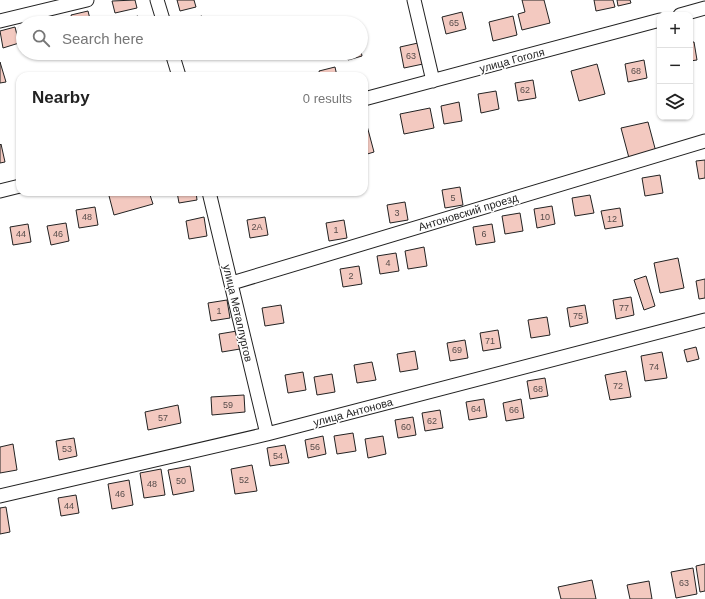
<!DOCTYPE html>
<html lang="en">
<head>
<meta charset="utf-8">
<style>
	:root { --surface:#fff; --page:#f6f6f6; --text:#222; --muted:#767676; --line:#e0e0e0 }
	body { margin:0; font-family:Arial,sans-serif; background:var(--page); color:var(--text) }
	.controls { position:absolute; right:12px; top:12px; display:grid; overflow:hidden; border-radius:8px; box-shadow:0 1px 3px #0004 }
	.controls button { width:36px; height:36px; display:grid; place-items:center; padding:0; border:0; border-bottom:1px solid var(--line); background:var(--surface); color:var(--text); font:20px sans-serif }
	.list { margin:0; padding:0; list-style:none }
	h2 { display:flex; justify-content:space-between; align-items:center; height:52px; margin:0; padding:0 16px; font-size:17px }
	h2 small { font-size:13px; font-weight:400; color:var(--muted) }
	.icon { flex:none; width:22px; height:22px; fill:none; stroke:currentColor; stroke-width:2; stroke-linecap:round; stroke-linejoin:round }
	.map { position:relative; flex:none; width:705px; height:599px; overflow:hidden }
	.search { position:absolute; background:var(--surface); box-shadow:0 1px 3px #0004; left:16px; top:16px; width:352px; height:44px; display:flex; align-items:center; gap:10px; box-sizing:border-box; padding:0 14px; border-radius:22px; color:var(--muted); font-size:15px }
	.panel { position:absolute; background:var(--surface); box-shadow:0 1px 3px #0004; left:16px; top:72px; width:352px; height:124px; border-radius:12px }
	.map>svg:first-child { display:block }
	.building { fill:#f3c9c0; stroke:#222 }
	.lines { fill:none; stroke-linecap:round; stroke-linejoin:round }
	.minor-casing { stroke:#222; stroke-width:15 }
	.minor { stroke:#fff; stroke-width:13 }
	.labels { text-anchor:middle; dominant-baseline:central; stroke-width:3; stroke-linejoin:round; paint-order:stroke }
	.number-label { font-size:9px; fill:#564c4a }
	.street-label { font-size:11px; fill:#222; stroke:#fff }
</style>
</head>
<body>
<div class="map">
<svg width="705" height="599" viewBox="0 0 705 599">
	<rect width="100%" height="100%" fill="#fff"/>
	<!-- building -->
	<path class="building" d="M135,0L137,8L115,13L112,1Z
		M177,0H194L196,7L180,11Z
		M522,0H544L550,23L522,30L518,14L525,12Z
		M594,0H613L615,7L596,11Z
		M617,0H630L631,3L618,6Z
		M88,11L91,23H73L71,15Z
		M462,12L466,29L446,34L442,17Z
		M138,16L139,23H121L120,21Z
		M202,16L204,23H184V21Z
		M513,16L517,35L493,41L489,22Z
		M15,27L19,43L3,48L0,31Z
		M690,42H694L697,60L690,61Z
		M418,43L423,64L404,68L400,47Z
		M361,51L362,56L348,60L346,53H361Z
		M644,60L647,78L628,82L625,64Z
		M0,62L6,82L0,83Z
		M597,64L605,94L579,101L571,71Z
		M335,67L337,76H320L319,71Z
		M533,80L536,98L518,101L515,83Z
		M496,91L499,109L481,113L478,94Z
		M459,102L462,121L444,124L441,106Z
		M430,108L434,128L404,134L400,114Z
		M364,122H366L374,152L364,155Z
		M648,122L656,152L629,158L621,128Z
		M1,144L5,162L0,163V145Z
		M705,160V178L699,179L696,161Z
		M660,175L663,193L645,196L642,178Z
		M460,187L463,205L445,208L442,190Z
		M108,192H149L153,204L114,215Z
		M177,192H196L197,200L179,203Z
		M590,195L594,213L575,216L572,198Z
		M405,202L408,220L390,223L387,205Z
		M552,206L555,224L537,228L534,209Z
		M95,207L98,225L79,228L76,210Z
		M620,208L623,226L605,229L601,211Z
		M520,213L523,231L505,234L502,216Z
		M204,217L207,236L189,239L186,221Z
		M265,217L268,235L250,238L247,220Z
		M344,220L347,238L329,241L326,223Z
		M66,223L69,241L51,245L47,226Z
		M28,224L31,242L13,245L10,227Z
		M492,224L495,242L476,245L473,227Z
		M424,247L427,266L408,269L405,251Z
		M396,253L399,271L380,274L377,256Z
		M678,258L684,288L660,293L654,263Z
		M359,266L362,284L343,287L340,269Z
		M646,276L655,306L644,310L634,280Z
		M705,279V298L699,299L696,281Z
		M631,297L634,315L616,319L613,300Z
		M227,300L230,318L211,321L208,303Z
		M281,305L284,323L265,326L262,308Z
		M585,305L588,323L570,327L567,308Z
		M547,317L550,335L531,338L528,320Z
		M498,330L501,348L483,351L480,333Z
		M237,331L240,349L222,352L219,334Z
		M465,340L468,358L450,361L447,343Z
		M696,347L699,359L687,362L684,350Z
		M415,351L418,369L400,372L397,354Z
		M662,352L667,378L645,381L641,356Z
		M372,362L376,380L357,383L354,365Z
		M626,371L631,397L610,400L605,375Z
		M303,372L306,390L288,393L285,375Z
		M332,374L335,392L317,395L314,377Z
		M545,378L548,396L530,399L527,381Z
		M244,395L245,412L212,415L211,397Z
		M484,399L487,417L469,420L466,402Z
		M521,399L524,418L506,421L503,403Z
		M178,405L181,423L148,430L145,412Z
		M440,410L443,428L425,431L422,413Z
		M413,417L416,435L398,438L395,420Z
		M353,433L356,451L337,454L334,436Z
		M323,436L326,454L308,458L305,440Z
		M383,436L386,454L368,458L365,439Z
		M74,438L77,456L59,460L56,441Z
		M13,444L17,470L0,473V447Z
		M285,445L289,463L270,466L267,448Z
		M252,465L257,491L235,494L231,469Z
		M190,466L194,491L173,495L168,470Z
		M161,469L165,495L144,498L140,473Z
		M129,480L133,505L112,509L108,484Z
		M76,495L79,513L61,516L58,498Z
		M6,507L10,532L0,534V508Z
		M705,564V591L700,592L696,566Z
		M693,568L697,594L676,598L671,572Z
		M592,580L596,599H561L558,587Z
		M649,581L652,599H630L627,585Z"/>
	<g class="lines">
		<!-- minor casing -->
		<g class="minor-casing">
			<path id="minor" d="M157,0L164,23
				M414,0L433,81
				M680,15L705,8
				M0,21L87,0
				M172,53L179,76
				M364,99L660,20
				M0,191L20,186
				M209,192L267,434
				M232,283L705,141
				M0,496L267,434L705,320"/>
		</g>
		<!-- minor -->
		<use href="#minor" class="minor"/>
	</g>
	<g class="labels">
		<!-- number labels -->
		<g class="number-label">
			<text x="454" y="23">65</text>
			<text x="411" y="56">63</text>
			<text x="636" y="71">68</text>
			<text x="525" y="90">62</text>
			<text x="453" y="198">5</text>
			<text x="397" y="213">3</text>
			<text x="87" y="217">48</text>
			<text x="545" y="217">10</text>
			<text x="612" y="219">12</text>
			<text x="257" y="227">2А</text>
			<text x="336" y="230">1</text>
			<text x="21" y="234">44</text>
			<text x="58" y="234">46</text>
			<text x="484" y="234">6</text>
			<text x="388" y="263">4</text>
			<text x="351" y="276">2</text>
			<text x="624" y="308">77</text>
			<text x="219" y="311">1</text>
			<text x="578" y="316">75</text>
			<text x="490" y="341">71</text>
			<text x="457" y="350">69</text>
			<text x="654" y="367">74</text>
			<text x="618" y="386">72</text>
			<text x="538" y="389">68</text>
			<text x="228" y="405">59</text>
			<text x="476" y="409">64</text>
			<text x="514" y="410">66</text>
			<text x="163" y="418">57</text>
			<text x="432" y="421">62</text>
			<text x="406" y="427">60</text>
			<text x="315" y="447">56</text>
			<text x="67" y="449">53</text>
			<text x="278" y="456">54</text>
			<text x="244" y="480">52</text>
			<text x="181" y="481">50</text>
			<text x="152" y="484">48</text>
			<text x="120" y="494">46</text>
			<text x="69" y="506">44</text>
			<text x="684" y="583">63</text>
		</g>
		<!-- street labels -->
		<g class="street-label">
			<text transform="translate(512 60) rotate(-15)">улица Гоголя</text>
			<text transform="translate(468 212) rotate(-17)">Антоновский проезд</text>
			<text transform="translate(238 313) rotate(77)">улица Металлургов</text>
			<text transform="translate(353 412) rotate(-15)">улица Антонова</text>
		</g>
	</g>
</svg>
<div class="controls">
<button>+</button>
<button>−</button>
<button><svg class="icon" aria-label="layers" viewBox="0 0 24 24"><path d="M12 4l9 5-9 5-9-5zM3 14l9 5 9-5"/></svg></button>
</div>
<div class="search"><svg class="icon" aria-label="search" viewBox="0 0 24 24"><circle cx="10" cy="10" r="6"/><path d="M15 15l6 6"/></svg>Search here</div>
<section class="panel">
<h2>Nearby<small>0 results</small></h2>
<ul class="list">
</ul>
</section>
</div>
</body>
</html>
